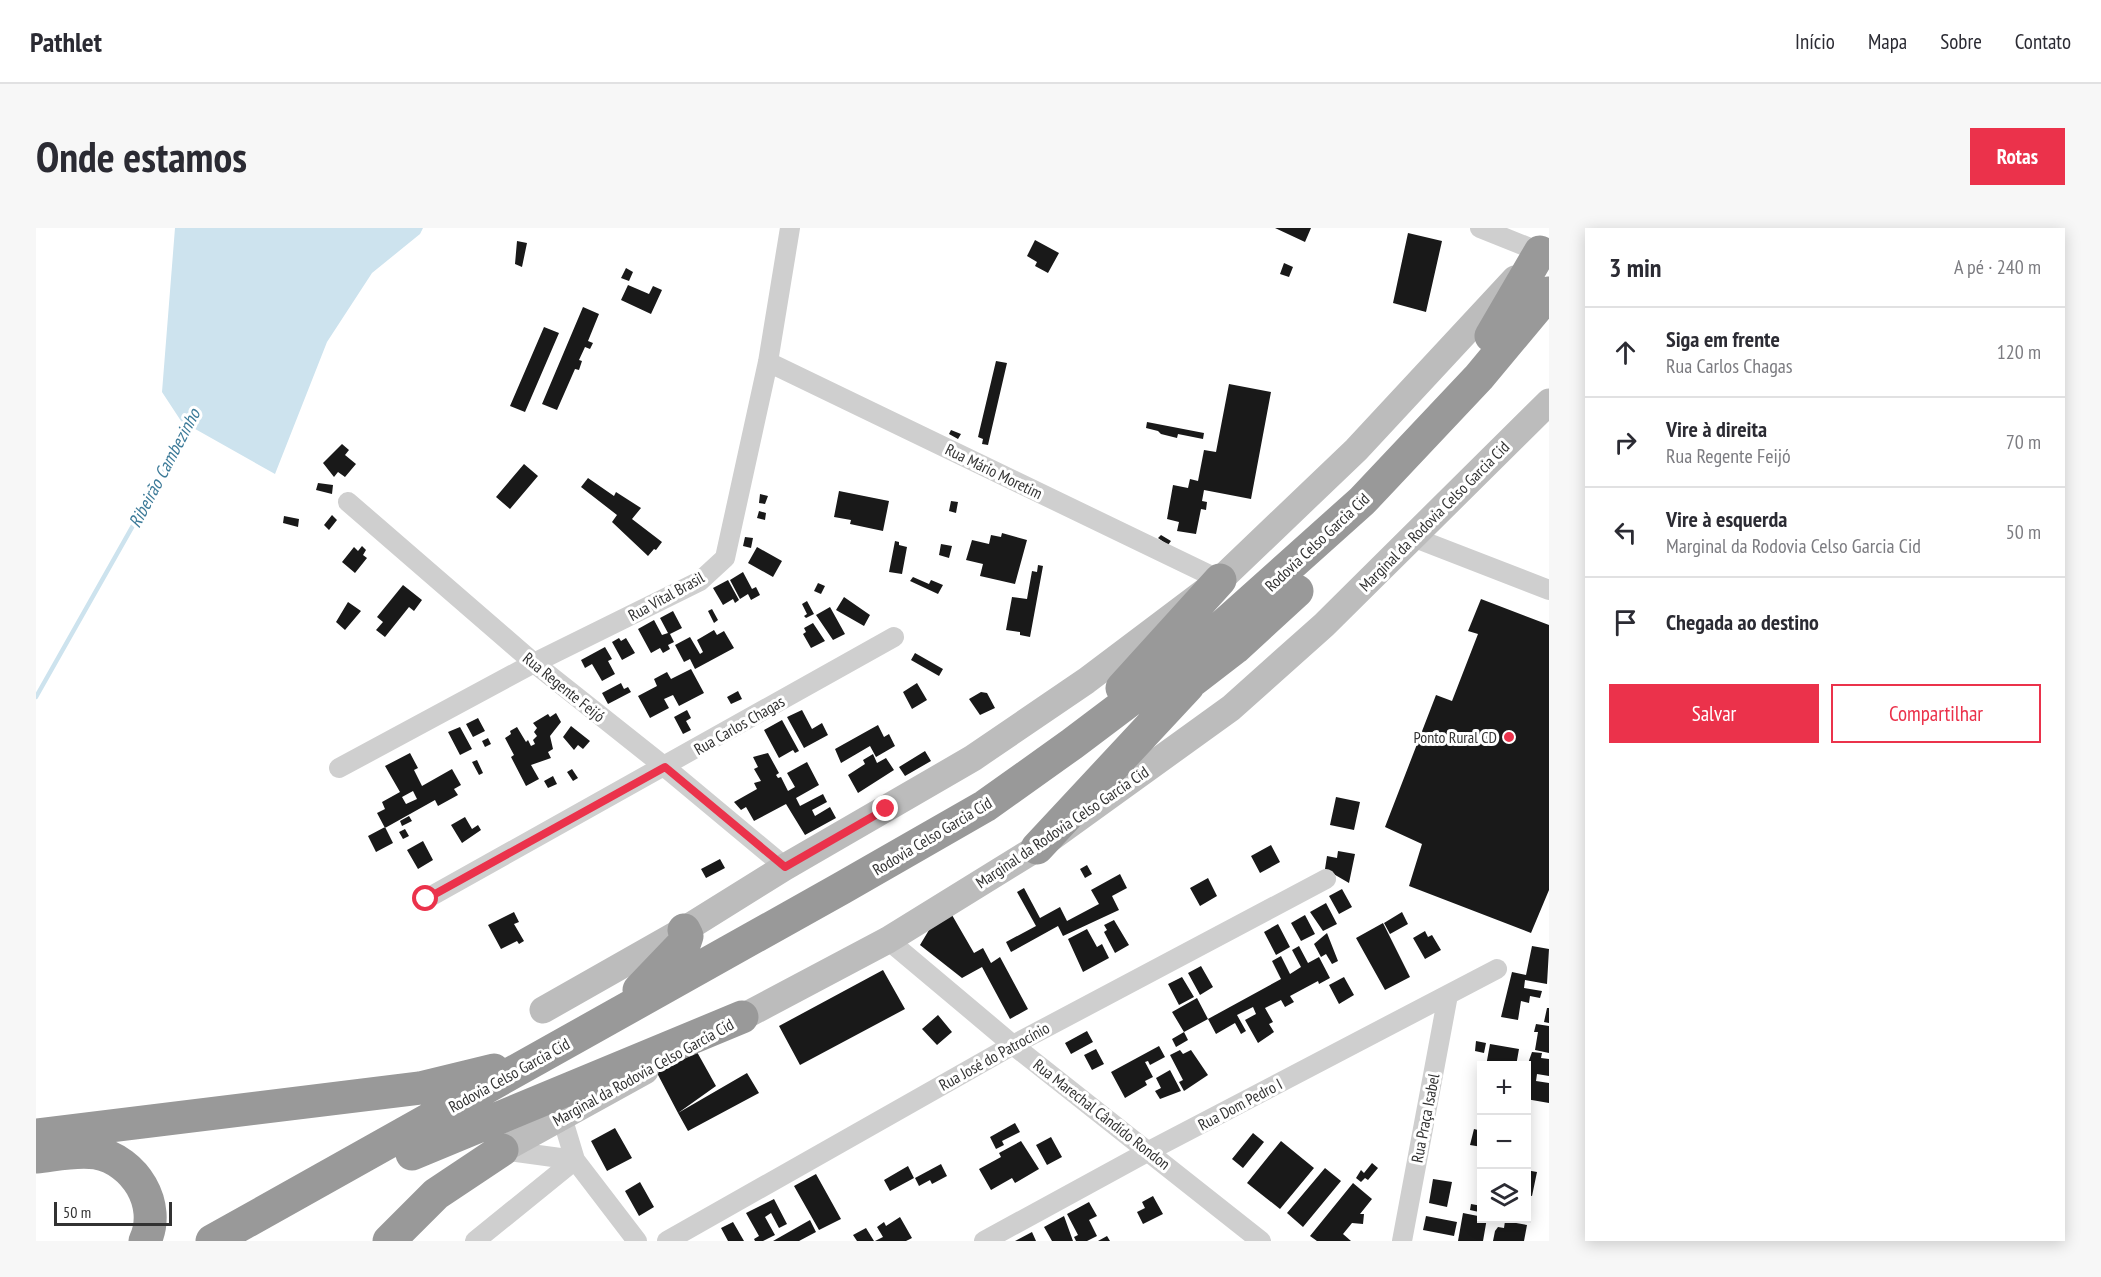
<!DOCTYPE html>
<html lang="pt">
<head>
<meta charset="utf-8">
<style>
	:root { --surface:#fff; --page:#f7f7f7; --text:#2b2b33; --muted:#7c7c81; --line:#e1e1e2; --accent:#eb324b }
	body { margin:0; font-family:"PT Sans Narrow",sans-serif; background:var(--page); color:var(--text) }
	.controls { position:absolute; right:18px; bottom:18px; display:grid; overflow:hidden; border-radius:0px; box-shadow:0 3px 15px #0003 }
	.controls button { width:54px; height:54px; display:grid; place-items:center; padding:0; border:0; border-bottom:2px solid var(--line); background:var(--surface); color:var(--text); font:30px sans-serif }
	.scale { position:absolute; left:18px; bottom:15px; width:118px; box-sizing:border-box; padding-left:6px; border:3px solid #323232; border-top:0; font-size:16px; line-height:21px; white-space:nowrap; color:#323232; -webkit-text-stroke:4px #fff; paint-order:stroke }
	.stop { position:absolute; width:18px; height:18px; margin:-14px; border:4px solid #eb324b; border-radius:50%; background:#fff }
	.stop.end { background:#eb324b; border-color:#fff; box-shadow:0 2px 6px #0008 }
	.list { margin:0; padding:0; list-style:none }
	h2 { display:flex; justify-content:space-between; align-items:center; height:78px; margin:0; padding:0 24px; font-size:26px }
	h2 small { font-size:20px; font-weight:400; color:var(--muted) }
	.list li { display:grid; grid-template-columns:39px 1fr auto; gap:18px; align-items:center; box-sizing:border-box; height:90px; padding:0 24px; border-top:2px solid var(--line) }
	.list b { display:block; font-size:22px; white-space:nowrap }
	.list p { margin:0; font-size:20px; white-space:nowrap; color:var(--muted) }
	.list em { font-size:20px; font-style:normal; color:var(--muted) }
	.actions { display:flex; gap:12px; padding:18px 24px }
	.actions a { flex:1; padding:14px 0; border:2px solid var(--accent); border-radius:0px; text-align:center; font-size:21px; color:var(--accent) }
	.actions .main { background:var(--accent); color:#fff }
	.icon { flex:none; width:33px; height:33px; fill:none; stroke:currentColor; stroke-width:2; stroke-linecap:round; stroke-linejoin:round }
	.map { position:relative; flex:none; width:1513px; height:1013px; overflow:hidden; border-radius:0px }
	header { display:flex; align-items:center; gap:36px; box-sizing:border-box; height:84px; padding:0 30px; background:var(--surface); border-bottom:2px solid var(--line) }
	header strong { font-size:28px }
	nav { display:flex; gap:33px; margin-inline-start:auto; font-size:21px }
	.intro { display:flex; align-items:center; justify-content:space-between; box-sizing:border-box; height:144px; padding:0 36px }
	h1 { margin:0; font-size:42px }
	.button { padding:15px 27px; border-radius:0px; background:var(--accent); color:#fff; font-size:21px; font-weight:700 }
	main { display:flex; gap:36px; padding:0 36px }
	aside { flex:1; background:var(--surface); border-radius:0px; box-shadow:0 3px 15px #0003 }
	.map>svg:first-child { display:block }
	.water { fill:#cde3ee }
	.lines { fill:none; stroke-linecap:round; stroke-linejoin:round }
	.stream { stroke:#cde3ee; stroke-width:4.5 }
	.building { fill:#191919; fill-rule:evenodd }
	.street { stroke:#cfcfcf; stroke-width:20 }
	.secondary { stroke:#bcbcbc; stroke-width:27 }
	.highway { stroke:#999; stroke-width:33 }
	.route { stroke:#eb324b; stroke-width:8 }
	.poi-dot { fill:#eb324b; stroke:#fff; stroke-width:2 }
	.labels { text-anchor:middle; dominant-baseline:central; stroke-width:6; stroke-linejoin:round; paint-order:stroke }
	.street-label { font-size:16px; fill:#323232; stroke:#fff }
	.poi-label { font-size:16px; fill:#323232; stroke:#fff; text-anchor:end }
	.water-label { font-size:18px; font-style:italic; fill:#3c7a98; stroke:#fff }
</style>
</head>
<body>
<header>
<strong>Pathlet</strong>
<nav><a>Início</a><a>Mapa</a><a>Sobre</a><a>Contato</a></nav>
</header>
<div class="intro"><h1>Onde estamos</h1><a class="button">Rotas</a></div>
<main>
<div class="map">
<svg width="1513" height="1013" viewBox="0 0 1513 1013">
	<rect width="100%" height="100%" fill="#fff"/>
	<!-- water -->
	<path class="water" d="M139,0H387L384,6L336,45L291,114L239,246L145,193L126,164Z"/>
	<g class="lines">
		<!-- stream -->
		<path class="stream" d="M0,469L155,195"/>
	</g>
	<!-- building -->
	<path class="building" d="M1239,0H1275L1269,14Z
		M1372,5L1406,13L1390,84L1357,75Z
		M999,12L1023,25L1012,45L999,38L1001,34L991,28Z
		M481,13L491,15L486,39L479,36Z
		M1248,35L1257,39L1253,49L1244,46Z
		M590,40L597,44L593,53L585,50Z
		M592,57L613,66L617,58L626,62L615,86L585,72Z
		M547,79L563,86L552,113L557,115L554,121L549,119L543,132L546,133L543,142L539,141L521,182L506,176Z
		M508,99L523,105L489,184L474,178Z
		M960,133L971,135L952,217L946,216L947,211L942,209Z
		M1193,156L1235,164L1215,271L1168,262L1166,273L1171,274L1170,282L1165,281L1160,306L1141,303L1143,294L1131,291L1137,257L1152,260L1154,251L1162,253L1168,222L1180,224Z
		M1111,194L1168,205L1167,211L1142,206L1141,210L1125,206L1122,203L1110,200Z
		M915,202L925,206L922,211L913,206Z
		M306,216L313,222L309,227L320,236L309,249L302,244L298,249L287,235Z
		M488,236L502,248L474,281L460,269Z
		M552,250L578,268L580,264L605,280L596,291L626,314L620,322L618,321L612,328L576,294L581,287L545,259Z
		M282,255L297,257L296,266L280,262Z
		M803,263L853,273L847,303L814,296L815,292L798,289Z
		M724,266L732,268L729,276L723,275Z
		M915,273L922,274L920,285L913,283Z
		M723,283L730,285L729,292L721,290Z
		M296,287L301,292L293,302L288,297Z
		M248,288L263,291L262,299L247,295Z
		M966,305L991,312L979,356L944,348L947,336L930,332L936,312L953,316L955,307L965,309Z
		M1125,307L1135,313L1132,317L1122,310Z
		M709,309L717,310L715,320L707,318Z
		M859,313L863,314V317L871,319L866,346L853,344Z
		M905,316L916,318L913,330L903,327Z
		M326,318L330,322L327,327L331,330L319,345L306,334L318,319L322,323Z
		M721,319L746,333L737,349L712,335Z
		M1002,337L1007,338L994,409L984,407V404L970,402L976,369L991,371L996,343L1001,344Z
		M707,344L716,361L720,359L724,367L715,372L712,366L704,371L694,352Z
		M877,349L893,356L895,352L907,357L902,366L874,353Z
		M692,352L703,372L699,375L697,371L687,377L677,360Z
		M782,355L789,358L785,366L778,363Z
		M367,357L386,372L378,383L373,379L349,409L340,402L347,394L341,389Z
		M808,369L834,387L828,398L800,382Z
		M1445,371L1513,397V662L1495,705L1373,658L1386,616L1349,599L1400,467L1416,473L1442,406L1432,403Z
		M771,373L778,386L770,390L768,388L771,386L766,376Z
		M312,374L325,383L309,402L300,394Z
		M794,379L809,406L797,412L780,387Z
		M676,381L682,392L678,395L672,383Z
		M637,383L646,400L634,406L638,414L632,417L634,421L627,425L624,420L615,425L602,401L618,392L626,407L632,405L624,390Z
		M777,395L789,413L775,420L767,406L770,404L768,400Z
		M678,402L681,407L688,403L698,420L659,441L654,431L648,434L639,417L654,409L664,426L667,424L661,412Z
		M583,410L585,413L590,410L599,425L586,432L576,414Z
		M569,419L576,431L572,433L579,446L566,453L556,436L549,440L545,432Z
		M879,425L907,441L903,448L875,432Z
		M655,441L668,465L643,478L637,467L628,471L633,480L614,490L602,468L621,458L618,451L631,444L635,451Z
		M585,455L588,461L592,459L595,464L572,476L566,465Z
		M881,455L891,472L876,481L867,464Z
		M702,463L706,471L695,476L691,469Z
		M945,464L951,465L959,480L944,487L933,471Z
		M651,482L655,490L650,493L655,502L647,506L638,489Z
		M766,482L776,501L786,495L792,507L768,520L751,489Z
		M520,485L525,494L514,508L517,521L512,524L515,530L495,537L503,551L490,558L475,529L478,527L469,510L475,506L474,503L481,499L490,514L492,512L495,518L499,516L497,512L501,508L498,504L501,500L497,495L512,486L514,489Z
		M442,490L449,503L437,509L430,496Z
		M746,492L763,523L759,525L757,522L743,530L728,502Z
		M842,497L848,509L853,506L859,518L840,529L834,518L805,535L799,521Z
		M535,498L554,513L547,521L542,517L538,522L527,509Z
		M424,499L436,521L424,527L412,504Z
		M452,510L455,516L449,519L446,513Z
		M889,523L895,533L869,548L863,539Z
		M374,525L382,540L378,542L386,558L416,541L425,557L418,561L422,567L402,578L399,572L349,600L341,585L349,581L346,574L364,564L349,538ZM377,563L381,571L370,576L366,569Z
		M732,525L743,545L740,547L742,550L745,549L752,563L759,559L751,545L771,534L783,557L760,570L764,578L787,566L791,574L776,582L779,588L794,579L800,590L769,607L750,576L718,593L710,579L705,582L698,574L721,561L718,555L725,553L718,541L722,539L717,529Z
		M837,526L841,535L850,530L858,542L822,565L812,547L829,536L827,532Z
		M441,532L447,545L443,547L436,534Z
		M536,541L542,550L537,553L531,544Z
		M517,548L521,556L512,560L508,553Z
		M1300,569L1324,574L1318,602L1294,597Z
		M373,588L376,593L366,598L364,593Z
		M429,589L436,601L442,597L445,602L426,615L415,597Z
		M349,599L357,615L340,624L332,608Z
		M369,601L373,608L367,611L363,604Z
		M387,613L397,632L382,641L371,622Z
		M1235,617L1244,634L1224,645L1215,628Z
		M1302,623L1319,626L1313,655L1289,641L1291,628L1301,630Z
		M684,631L689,640L670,650L665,641Z
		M1051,637L1056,646L1049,650L1044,641Z
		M1084,646L1091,660L1076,668L1083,682L1027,708L1022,698L975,724L970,714L1000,698L981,664L988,660L1004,690L1024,679L1031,693L1063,676L1055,662Z
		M1172,650L1181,668L1164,678L1154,660Z
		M1306,661L1316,679L1303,686L1293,668Z
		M1290,675L1301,696L1287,703L1274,684Z
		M478,684L483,694L478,696L488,713L483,716L481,713L465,721L452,697Z
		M1366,684L1372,696L1354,706L1348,695Z
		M916,687L938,725L947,720L955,735L964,729L992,781L974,791L946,739L926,750L884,717L896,697Z
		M1269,687L1279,706L1265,713L1255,695Z
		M1078,692L1093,717L1079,725L1068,704L1071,702L1068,697Z
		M1347,695L1374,749L1349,762L1320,710Z
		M1242,696L1254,719L1240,727L1228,704Z
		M1051,701L1061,719L1066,716L1073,730L1047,744L1032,711Z
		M1389,703L1392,709L1396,707L1405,722L1389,731L1377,710Z
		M1291,705L1302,733L1296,736L1290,726L1285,729L1278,716Z
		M1263,718L1272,735L1283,729L1294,750L1283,756L1282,753L1254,768L1258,774L1249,779L1245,772L1229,780L1237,794L1233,796L1238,804L1222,815L1209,792L1220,786L1217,779L1201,787L1210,803L1205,806L1199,795L1180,806L1172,791L1245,751L1236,733L1245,728L1254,746L1265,739L1256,722Z
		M1496,718L1513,721L1511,756L1489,752L1488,760L1506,763L1504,770L1494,768L1493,775L1485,773L1482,792L1465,789L1476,744L1490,747Z
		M1165,738L1177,759L1164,767L1152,745Z
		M847,742L869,781L764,837L743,798Z
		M1146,749L1158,769L1143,777L1132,756Z
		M1308,749L1318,767L1303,776L1293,757Z
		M1161,770L1172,791L1148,804L1136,784Z
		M1511,780H1513V795L1508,794Z
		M902,787L916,804L901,817L886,801Z
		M1500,796L1513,798V825L1499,822L1502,804H1498Z
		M1051,803L1057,814L1035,826L1029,815Z
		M1148,804L1152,812L1140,819L1136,811Z
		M1440,813L1450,815L1448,825L1439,823Z
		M1454,816L1483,821L1480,838H1450Z
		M1123,818L1129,829L1114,837L1112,833L1109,834L1117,849L1109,853L1111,857L1089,870L1075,844Z
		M1060,821L1068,836L1056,842L1048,827Z
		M1144,822L1147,826L1155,822L1172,847L1148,863L1143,854L1147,852L1134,827Z
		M661,824L680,858L642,885L621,845Z
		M1496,824L1506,825L1505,830L1513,831V848L1501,846L1500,853L1513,855V875L1490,871V841Z
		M1134,842L1145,863L1124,871L1119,863L1125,860L1120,850Z
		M711,845L723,865L652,903L642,885Z
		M979,895L984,904L966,913L968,917L960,921L954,909Z
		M579,900L596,930L571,943L555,913Z
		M1438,901L1446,903V919L1434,917Z
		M1217,905L1228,914L1207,940L1196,931Z
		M1015,909L1026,929L1011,937L1000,917Z
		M985,913L1003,941L979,955L976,950L955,962L943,941L965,929L963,925Z
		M1245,913L1278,940L1244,981L1211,955Z
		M1336,935L1342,940L1332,952L1329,950L1325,954L1320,950L1325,942L1328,945Z
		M905,936L911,948L896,956L894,952L883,958L879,950Z
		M872,938L878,950L854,963L848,952Z
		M1289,940L1305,953L1267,999L1251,985Z
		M1490,942L1501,944L1496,968L1490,967Z
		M780,946L805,991L783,1002L758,958Z
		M1397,951L1416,954L1411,979L1393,975Z
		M604,954L618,979L603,988L589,963Z
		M1317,955L1336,971L1324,986H1328L1327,996L1316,995L1307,1006L1315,1013H1281L1274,1008Z
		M1117,968L1127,986L1107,996L1101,984L1109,980L1106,974Z
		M738,971L751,996L743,1000L735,985L729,989L739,1007L727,1013H719L718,1011L723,1008L710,985Z
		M1053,974L1061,988L1053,992L1061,1008L1051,1013H1040L1038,1009L1042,1007L1031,986Z
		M1435,976L1446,978V990H1451L1447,1013H1422L1427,985L1442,988L1443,984L1434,982Z
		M1028,988L1037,1013H1016L1008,999Z
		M1390,988L1421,994L1418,1008L1387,1002Z
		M864,989L876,1010L870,1013H839L847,1009L841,999L848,994L850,998Z
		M774,992L780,1004L763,1013H737Z
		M1469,993L1491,997L1488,1013H1457L1459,1003L1462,999L1468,1000Z
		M697,994L708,1013H692L685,1000Z
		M830,1000L838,1013H821L817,1007Z
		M996,1004L1000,1013H979Z
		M1071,1008L1074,1013H1062Z"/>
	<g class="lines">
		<!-- street -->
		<path class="street" d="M1444,0L1504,24
			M732,134L1184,352
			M312,274L498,435L629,539L749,639
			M1379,310L1513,362
			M303,540L498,435L664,353L689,330L732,134L754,0
			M390,671L858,409
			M852,712L977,817L1225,1013
			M526,889L539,932L601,1013
			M466,922L539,932
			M439,1013L539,932
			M631,1013L977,817L1290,651
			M948,1013L1113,923L1461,741
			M1366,1013L1412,767"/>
		<!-- secondary -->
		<path class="secondary" d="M507,782L648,702L749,639L937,530L1050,453L1184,352L1320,222L1479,51
			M690,798L852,712L1001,620L1195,480L1288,397L1513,174
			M466,922L609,843"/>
		<!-- highway -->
		<path class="highway" d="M1455,108L1504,24
			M1086,460L1184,352
			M1138,467L1199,420L1261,363
			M1001,620L1152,458
			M603,762L649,714L651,708L648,702
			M0,907L384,860L458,842
			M376,926L706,789
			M0,929C19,927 40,922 60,925C99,932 126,977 109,1013
			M176,1013L806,660L949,578L1036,516L1154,427L1326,273L1443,149L1513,65
			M353,1013L400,966L466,922"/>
	</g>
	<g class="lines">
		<!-- route -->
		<path class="route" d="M390,671L629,539L749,639L850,581"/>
	</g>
	<!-- markers -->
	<circle class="poi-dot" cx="1473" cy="509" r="6"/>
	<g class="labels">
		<!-- street labels -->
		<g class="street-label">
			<text transform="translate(958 243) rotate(26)">Rua Mário Moretim</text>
			<text transform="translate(1398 288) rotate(-45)">Marginal da Rodovia Celso Garcia Cid</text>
			<text transform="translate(1281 314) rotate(-43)">Rodovia Celso Garcia Cid</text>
			<text transform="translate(630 368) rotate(-29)">Rua Vital Brasil</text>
			<text transform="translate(528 459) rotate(39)">Rua Regente Feijó</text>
			<text transform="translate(703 497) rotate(-30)">Rua Carlos Chagas</text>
			<text transform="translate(1026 599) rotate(-34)">Marginal da Rodovia Celso Garcia Cid</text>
			<text transform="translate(896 608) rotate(-31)">Rodovia Celso Garcia Cid</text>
			<text transform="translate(958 828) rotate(-29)">Rua José do Patrocínio</text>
			<text transform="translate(607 844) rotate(-29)">Marginal da Rodovia Celso Garcia Cid</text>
			<text transform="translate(473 847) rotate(-29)">Rodovia Celso Garcia Cid</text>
			<text transform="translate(1204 876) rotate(-28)">Rua Dom Pedro I</text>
			<text transform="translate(1066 886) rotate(38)">Rua Marechal Cândido Rondon</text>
			<text transform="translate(1389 890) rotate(-79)">Rua Praça Isabel</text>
		</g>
		<!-- poi labels -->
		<g class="poi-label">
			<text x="1461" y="509">Ponto Rural CD</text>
		</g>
		<!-- water labels -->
		<g class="water-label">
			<text transform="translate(128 240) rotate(-62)">Ribeirão Cambezinho</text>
		</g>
	</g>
</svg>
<div class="controls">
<button>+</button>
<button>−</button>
<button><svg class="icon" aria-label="layers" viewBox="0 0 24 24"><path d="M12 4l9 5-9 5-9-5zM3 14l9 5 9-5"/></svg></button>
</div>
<div class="scale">50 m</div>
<div class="stop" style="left:390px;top:671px"></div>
<div class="stop end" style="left:850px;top:581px"></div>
</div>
<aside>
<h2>3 min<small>A pé · 240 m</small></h2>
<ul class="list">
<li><svg class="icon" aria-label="ahead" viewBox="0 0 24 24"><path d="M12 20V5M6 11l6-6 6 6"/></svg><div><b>Siga em frente</b><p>Rua Carlos Chagas</p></div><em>120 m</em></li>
<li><svg class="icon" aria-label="right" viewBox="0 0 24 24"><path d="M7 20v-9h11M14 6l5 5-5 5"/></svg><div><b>Vire à direita</b><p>Rua Regente Feijó</p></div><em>70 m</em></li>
<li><svg class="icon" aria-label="left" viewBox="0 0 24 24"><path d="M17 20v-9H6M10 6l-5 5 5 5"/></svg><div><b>Vire à esquerda</b><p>Marginal da Rodovia Celso Garcia Cid</p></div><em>50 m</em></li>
<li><svg class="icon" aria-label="arrive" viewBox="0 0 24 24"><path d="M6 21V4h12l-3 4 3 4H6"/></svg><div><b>Chegada ao destino</b></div></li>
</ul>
<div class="actions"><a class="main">Salvar</a><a>Compartilhar</a></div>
</aside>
</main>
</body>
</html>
